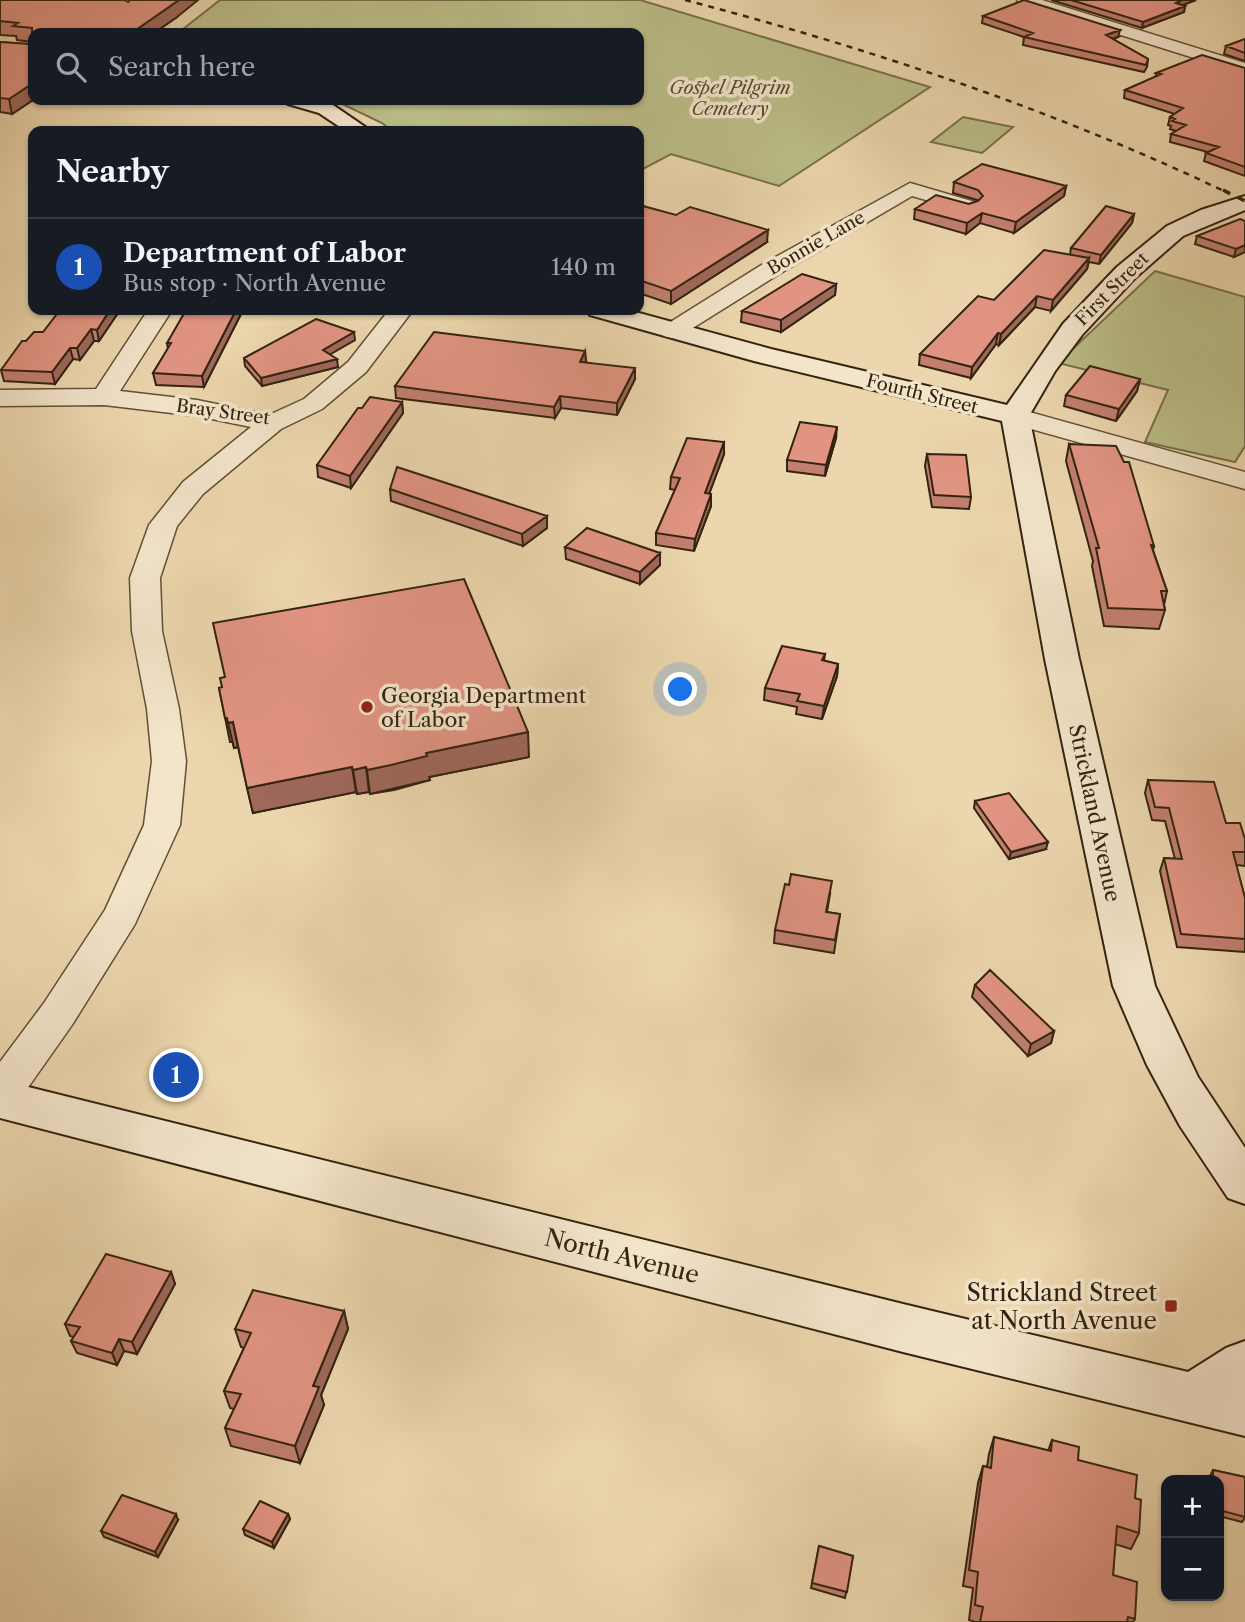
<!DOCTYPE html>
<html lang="en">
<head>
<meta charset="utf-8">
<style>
	:root { --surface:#171b24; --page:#242831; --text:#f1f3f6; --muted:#9ea1a6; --line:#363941; --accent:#c59692 }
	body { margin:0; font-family:"Libre Caslon Text",serif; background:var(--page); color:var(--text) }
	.controls { position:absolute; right:21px; bottom:21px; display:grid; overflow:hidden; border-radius:14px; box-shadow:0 2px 5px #0004 }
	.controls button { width:63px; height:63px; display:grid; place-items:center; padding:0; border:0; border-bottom:2px solid var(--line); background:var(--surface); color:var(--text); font:35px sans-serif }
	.you { position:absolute; left:681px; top:690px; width:24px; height:24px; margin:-18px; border:5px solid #fff; border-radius:50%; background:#1a73e8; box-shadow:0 0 0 10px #1a73e833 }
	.badge { display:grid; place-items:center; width:46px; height:46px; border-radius:50%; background:var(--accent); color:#fff; font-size:23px; font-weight:700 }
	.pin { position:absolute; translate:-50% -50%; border:4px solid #fff; box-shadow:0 2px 7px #0006 }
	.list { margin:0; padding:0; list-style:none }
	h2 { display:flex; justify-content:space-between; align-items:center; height:91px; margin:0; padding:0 28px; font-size:30px }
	h2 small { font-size:23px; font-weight:400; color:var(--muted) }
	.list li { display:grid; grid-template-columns:46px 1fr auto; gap:21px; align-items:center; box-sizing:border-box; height:98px; padding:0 28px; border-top:2px solid var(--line) }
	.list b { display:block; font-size:26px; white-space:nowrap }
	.list p { margin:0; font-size:23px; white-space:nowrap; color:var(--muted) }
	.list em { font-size:23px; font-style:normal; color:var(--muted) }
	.icon { flex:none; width:38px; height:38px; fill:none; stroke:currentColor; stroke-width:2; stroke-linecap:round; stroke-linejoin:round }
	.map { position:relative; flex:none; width:1245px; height:1622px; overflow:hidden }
	.search { position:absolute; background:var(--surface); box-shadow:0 2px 5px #0004; left:28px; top:28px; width:616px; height:77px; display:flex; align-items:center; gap:18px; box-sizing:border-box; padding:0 24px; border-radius:14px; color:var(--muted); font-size:26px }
	.panel { position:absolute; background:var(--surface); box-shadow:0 2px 5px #0004; left:28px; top:126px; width:616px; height:189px; border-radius:14px }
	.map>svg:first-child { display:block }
	.green { fill:#bbbd87; stroke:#77704b; stroke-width:2 }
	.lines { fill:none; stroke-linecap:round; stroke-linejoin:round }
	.street-casing { stroke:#615036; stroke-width:3 }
	.secondary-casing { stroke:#33230f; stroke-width:4 }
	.street { fill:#f3e4ca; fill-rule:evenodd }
	.secondary { fill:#f3e4ca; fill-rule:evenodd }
	.rail-far1 { stroke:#33230f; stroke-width:2.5; stroke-dasharray:6 6; stroke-linecap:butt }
	.rail { stroke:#33230f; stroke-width:3.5; stroke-dasharray:8 8; stroke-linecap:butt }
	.wall { fill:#c27f70; stroke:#33230f; stroke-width:2 }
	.shaded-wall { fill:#9e685b; stroke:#33230f; stroke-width:2 }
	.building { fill:#e19482; stroke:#33230f; stroke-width:2 }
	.poi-dot { fill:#8f2418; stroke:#f3e4ca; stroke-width:2.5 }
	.labels { text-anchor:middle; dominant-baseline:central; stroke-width:7; stroke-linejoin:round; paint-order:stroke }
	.far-park-label { font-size:18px; font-style:italic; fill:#554a2d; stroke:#f3e4ca }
	.far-street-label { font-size:18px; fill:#33230f; stroke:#f3e4ca }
	.poi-label { font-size:21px; fill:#33230f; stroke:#f3e4ca; text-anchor:start }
	.street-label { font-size:21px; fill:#33230f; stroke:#f3e4ca }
	.near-street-label { font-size:24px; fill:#33230f; stroke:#f3e4ca }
	.near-poi-label { font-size:24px; fill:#33230f; stroke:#f3e4ca; text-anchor:end }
</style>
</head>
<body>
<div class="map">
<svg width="1245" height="1622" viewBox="0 0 1245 1622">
	<rect width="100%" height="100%" fill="#ecd6ad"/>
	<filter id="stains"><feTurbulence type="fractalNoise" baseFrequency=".00286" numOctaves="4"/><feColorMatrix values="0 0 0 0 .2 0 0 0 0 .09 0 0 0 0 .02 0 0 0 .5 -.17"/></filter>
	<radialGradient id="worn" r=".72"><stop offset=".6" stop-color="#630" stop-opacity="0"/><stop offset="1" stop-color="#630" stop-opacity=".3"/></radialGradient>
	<!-- green -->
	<path class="green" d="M220,0H640L930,87L779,186L671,154L639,171V131H387V127L382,123L334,100H639V33H178Z
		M963,117L1013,127L982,153L931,142Z
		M1155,271L1245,297V446L1235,462L1145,442L1168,390L1058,363Z"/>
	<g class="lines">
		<!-- street casing -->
		<g class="street-casing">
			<path id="street" d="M1017,0H1042L1245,63V74L1019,3Z
				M910,183L975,202L979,206L975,210L968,212L912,196L779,274L680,336L672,338L664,336L660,331L664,326L763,264Z
				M148,310H172L120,391L197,400L269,415L304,399L348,362L389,310H413L366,372L322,409L281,429L203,494L177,526L160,578L162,631L179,709L186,761L180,825L135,924L72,1025L15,1106L0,1111V1062L44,1003L105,910L144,825L152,761L147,709L132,631L130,578L149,525L183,482L251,427L197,416L104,405L0,406V390L96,389Z
				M1015,408L1245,472V489L1006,422L1002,416L1006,410Z"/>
		</g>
		<!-- secondary casing -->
		<g class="secondary-casing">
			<path id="secondary" d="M285,100H317L333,105L371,131H346L319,113L288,104Z
				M1245,196V210L1183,236L1135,278L1082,335L1055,371L1029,416L1079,659L1155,986L1198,1077L1245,1148V1204L1228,1198L1180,1126L1147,1065L1113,986L1045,659L1002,421L754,361L590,315L586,310H628L771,349L1007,405L1063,324L1117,267L1167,226L1201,210Z
				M0,1080L903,1304L1188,1372L1226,1348L1245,1341V1436L903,1352L0,1118Z"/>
		</g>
		<!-- street -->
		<use href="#street" class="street"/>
		<!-- secondary -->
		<use href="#secondary" class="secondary"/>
		<!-- rail-far1 -->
		<path class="rail-far1" d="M685,0C869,48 1054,110 1226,192"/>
		<!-- rail -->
		<path class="rail" d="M1223,190L1245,201"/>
	</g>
	<!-- wall -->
	<path class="wall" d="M0,0L128,2L177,17L154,33H33V100L12,114L0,112V42L29,44L32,42L17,40L16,36L0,35Z
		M1051,0H1196L1182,5L1185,6L1184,12L1142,28Z
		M983,16L1118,37L1113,39L1148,59L1147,67L1144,72L1023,45L1024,37L982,23Z
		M1245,39V61L1224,54L1226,46Z
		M1245,68V176L1204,161L1206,153L1208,152L1170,142L1171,134L1176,131L1170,129L1171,126L1168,125L1170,117L1175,114L1124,98L1125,90L1156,77V73Z
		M954,182L1066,186L1064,196L1014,233L980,223L966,234L914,219L915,209L969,204L978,201L977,200L953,193Z
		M639,205L767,242L671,304L639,293Z
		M1134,214L1132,223L1099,264L1089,262L1087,269L1051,311L1035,307L999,345L996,344L971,378L919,365L920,354L994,300L1070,255L1071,248Z
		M1245,221V252L1234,257L1195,244L1197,236Z
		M836,284L835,295L781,332L741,322L742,311Z
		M120,310L99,341H94L80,360L73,359L55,384L4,381L1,370L26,341L43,332Z
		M243,310L204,387L156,385L153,373L168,349L167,343Z
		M355,340L330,354L338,367L262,386L245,366L244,358Z
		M585,351L586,362L635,379L617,415L561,408L555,418L396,398L395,386Z
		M1140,379L1137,391L1116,421L1064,406L1066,395Z
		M402,402L403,413L351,488L318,477L317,465Z
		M836,438L825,476L787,471V460Z
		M724,442V454L709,494L711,506L694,551L656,545V533L675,490L670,489L671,477Z
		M1069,444L1154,546L1153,550L1167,591L1164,605L1165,610L1159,629L1104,626L1092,566L1093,561L1066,461Z
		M927,454L971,497L969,509L932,507L925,466Z
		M390,489L547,516V528L523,546L391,501Z
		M565,547L660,553V565L640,584L566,559Z
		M825,654L824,661L838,664L837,676L822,719L796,714L797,707L764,700L765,688Z
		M219,688L529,757L429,777L430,780L394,790L370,794L369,792L357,794L356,792L253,813L238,747L234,748L233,742H230Z
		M1148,780L1226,823L1245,839V866L1236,865L1245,898V952L1177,947L1160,871L1164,858L1175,859L1165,821L1152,820L1145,793Z
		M975,801L1046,849L1009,859L974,808Z
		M830,894L827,912L840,914L834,953L774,943L775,930Z
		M975,985L1054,1031L1051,1043L1028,1056L972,997Z
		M171,1272L175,1284L137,1354L124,1351L117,1365L77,1353L71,1341L74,1337L70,1336L65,1324Z
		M344,1311L348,1329L321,1395L324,1405L300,1463L231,1446L225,1428L234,1409L230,1408L224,1391L244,1348L241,1347L235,1329Z
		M994,1437L1048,1451L1052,1440L1078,1460L1135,1498L1139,1533L1131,1549L1115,1544L1113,1575L1135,1619L1133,1622H975L969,1620L973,1588L963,1586L978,1483L983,1466L987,1467L989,1454Z
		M1213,1470L1245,1477V1518L1242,1522L1219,1516V1480H1210V1476Z
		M288,1514L290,1519L274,1548L245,1535L243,1529Z
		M178,1520L158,1557L104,1537L101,1531Z
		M819,1546L853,1556L845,1598L811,1588Z"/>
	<!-- shaded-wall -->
	<path class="shaded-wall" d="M179,0H198L177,17L154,33H133V32Z
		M1182,0H1196L1175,8L1176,3Z
		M1185,6L1184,12L1142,28L1143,22Z
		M1120,30L1118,37L1104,42L1106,35Z
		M33,83V100L12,114L9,99Z
		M1066,186L1064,196L1014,233L1016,222Z
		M982,213L980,223L966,234L967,223Z
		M1134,214L1132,223L1099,264L1101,255Z
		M768,230L767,242L671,304V291Z
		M1245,245V252L1234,257L1236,249Z
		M1089,258L1087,269L1051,311L1053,300Z
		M836,284L835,295L781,332V320Z
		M1037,296L1035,307L999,345L1001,334Z
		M110,310H120L99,341L97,330Z
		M236,310H243L204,387L202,376Z
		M91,329L94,341L80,360L77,348Z
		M354,332L355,340L324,358L323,350Z
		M998,333L996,344L971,378L972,367Z
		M70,348L73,359L55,384L52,372Z
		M585,351L586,362H580Z
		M337,359L338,367L262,386L261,378Z
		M635,368V379L617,415V403Z
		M1140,379L1137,391L1116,421L1119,409Z
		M560,396L561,408L555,418L554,407Z
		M402,402L403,413L351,488L350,476Z
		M837,427L836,438L825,476L826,465Z
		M724,442V454L705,505V493Z
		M711,494V506L694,551L695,539Z
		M547,516V528L523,546L522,534Z
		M660,553V565L640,584V572Z
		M838,664L837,676L822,719L824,706Z
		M233,722L238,747L234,748L228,723Z
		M528,732L529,757L429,777L430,780L370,794L367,770L426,753Z
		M352,767L356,792L253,813L247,788Z
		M366,767L369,792L357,794L353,770Z
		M1048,842L1046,849L1009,859L1011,852Z
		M1054,1031L1051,1043L1028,1056L1031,1044Z
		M171,1272L175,1284L137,1354L132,1342Z
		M344,1311L348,1329L321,1395L324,1405L300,1463L295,1446L313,1386Z
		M119,1339L124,1351L117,1365L112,1353Z
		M176,1514L178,1520L158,1557L155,1552Z
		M288,1514L290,1519L274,1548L272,1542Z"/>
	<!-- building -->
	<path class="building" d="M0,0H125L128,2L130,0H179L133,32L114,30L109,33H33V83L9,99L0,98V42L29,44L32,42V28L13,26L18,23L0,21Z
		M1024,0L1120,30L1106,35L1148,59L1146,65L1024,37L1033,33L983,16Z
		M1071,0H1182L1176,3L1185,6L1143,22Z
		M1245,39V53L1226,46Z
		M1202,55L1245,68V167L1206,153L1219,147L1171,134L1186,125L1172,121L1175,119L1170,117L1183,108L1125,90L1161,74L1156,73Z
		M982,164L1066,186L1016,222L982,213L967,223L915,209L936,195L969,204L978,201L983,196L978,190L954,182Z
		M639,205L676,215L690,207L768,230L671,291L639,280Z
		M1106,206L1134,214L1101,255L1071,248Z
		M1240,219L1245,221V245L1236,249L1197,236Z
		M1044,250L1089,258L1053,300L1037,296L1001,334L998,333L972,367L920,354L978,296L994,300Z
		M802,274L836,284L781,320L742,311Z
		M60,310H110L97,330L91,329L77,348H70L52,372L1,370L22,341H26L34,332H43Z
		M186,310H236L202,376L153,373L171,343H167Z
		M316,319L354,332L323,350L337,359L261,378L244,358Z
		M434,332L585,351L580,362L635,368L617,403L560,396L554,407L395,386Z
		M1090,366L1140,379L1119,409L1066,395Z
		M370,397L402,402L350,476L317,465L358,408H362Z
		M800,422L837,427L826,465L787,460Z
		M687,438L724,442L705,493L711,494L695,539L656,533L680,478L671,477Z
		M1069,444L1116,446L1124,462H1129L1154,546L1151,545L1167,591H1161L1165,610L1108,608L1096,548H1099Z
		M927,454L966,455L971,497L934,495Z
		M397,467L547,516L522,534L390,489Z
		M587,528L660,553L640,572L565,547Z
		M464,579L528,732L426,753L427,756L391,765L367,770L366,767L353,770L352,767L247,788L233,722L228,723L227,718H225L219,688L222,687L220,678L225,677L213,623Z
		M782,646L825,654L822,660L838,664L824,706L797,701L800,694L765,688Z
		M1148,780L1214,782L1226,823H1240L1245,839V852H1233L1245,898V939L1181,934L1164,858L1182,859L1169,808L1155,807Z
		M1009,793L1048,842L1011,852L975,801Z
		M791,874L832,881L826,912L840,914L835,940L775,930L785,884L789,885Z
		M990,970L1054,1031L1031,1044L975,985Z
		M106,1254L171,1272L132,1342L119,1339L112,1353L71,1341L80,1327L65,1324Z
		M253,1290L344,1311L313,1386L319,1387L295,1446L225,1428L241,1394L224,1391L251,1333L235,1329Z
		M994,1437L1051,1451L1052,1440L1079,1447L1078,1460L1137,1475L1135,1498L1141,1500L1139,1533L1117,1526L1113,1575L1137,1582L1135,1619L1128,1617L1127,1622H980L983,1607L975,1605L978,1572L969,1570L983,1466L991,1468Z
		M1213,1470L1245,1477V1517L1219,1510V1480H1213Z
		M122,1495L176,1514L155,1552L101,1531Z
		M260,1501L288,1514L272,1542L243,1529Z
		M819,1546L853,1556L847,1592L812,1583Z"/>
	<!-- markers -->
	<g class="poi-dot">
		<circle cx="367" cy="707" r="7"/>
		<rect x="1164" y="1299" width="14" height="14" rx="3.5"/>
	</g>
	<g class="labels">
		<!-- far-park labels -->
		<g class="far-park-label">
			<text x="730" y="88">Gospel Pilgrim<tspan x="730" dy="21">Cemetery</tspan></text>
		</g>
		<!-- far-street labels -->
		<g class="far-street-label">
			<text transform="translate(816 243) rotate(-30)">Bonnie Lane</text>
			<text transform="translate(1112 289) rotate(-45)">First Street</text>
			<text transform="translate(922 394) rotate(14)">Fourth Street</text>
			<text transform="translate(223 412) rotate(8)">Bray Street</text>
		</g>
		<!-- poi labels -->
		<g class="poi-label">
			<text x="381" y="695">Georgia Department<tspan x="381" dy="24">of Labor</tspan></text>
		</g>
		<!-- street labels -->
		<g class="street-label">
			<text transform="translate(1095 813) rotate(78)">Strickland Avenue</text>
		</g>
		<!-- near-street labels -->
		<g class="near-street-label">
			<text transform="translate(622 1256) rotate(14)">North Avenue</text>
		</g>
		<!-- near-poi labels -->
		<g class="near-poi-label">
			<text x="1157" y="1292">Strickland Street<tspan x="1157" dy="28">at North Avenue</tspan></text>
		</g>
	</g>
	<rect width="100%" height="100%" filter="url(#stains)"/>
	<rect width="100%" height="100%" fill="url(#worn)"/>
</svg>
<div class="controls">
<button>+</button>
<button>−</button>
</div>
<div class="you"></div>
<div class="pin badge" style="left:176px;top:1075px;background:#1a4fb4">1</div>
<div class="search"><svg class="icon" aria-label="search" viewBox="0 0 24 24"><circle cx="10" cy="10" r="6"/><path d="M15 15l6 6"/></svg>Search here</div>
<section class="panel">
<h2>Nearby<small></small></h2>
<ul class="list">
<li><span class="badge" style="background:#1a4fb4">1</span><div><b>Department of Labor</b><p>Bus stop · North Avenue</p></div><em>140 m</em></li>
</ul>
</section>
</div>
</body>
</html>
